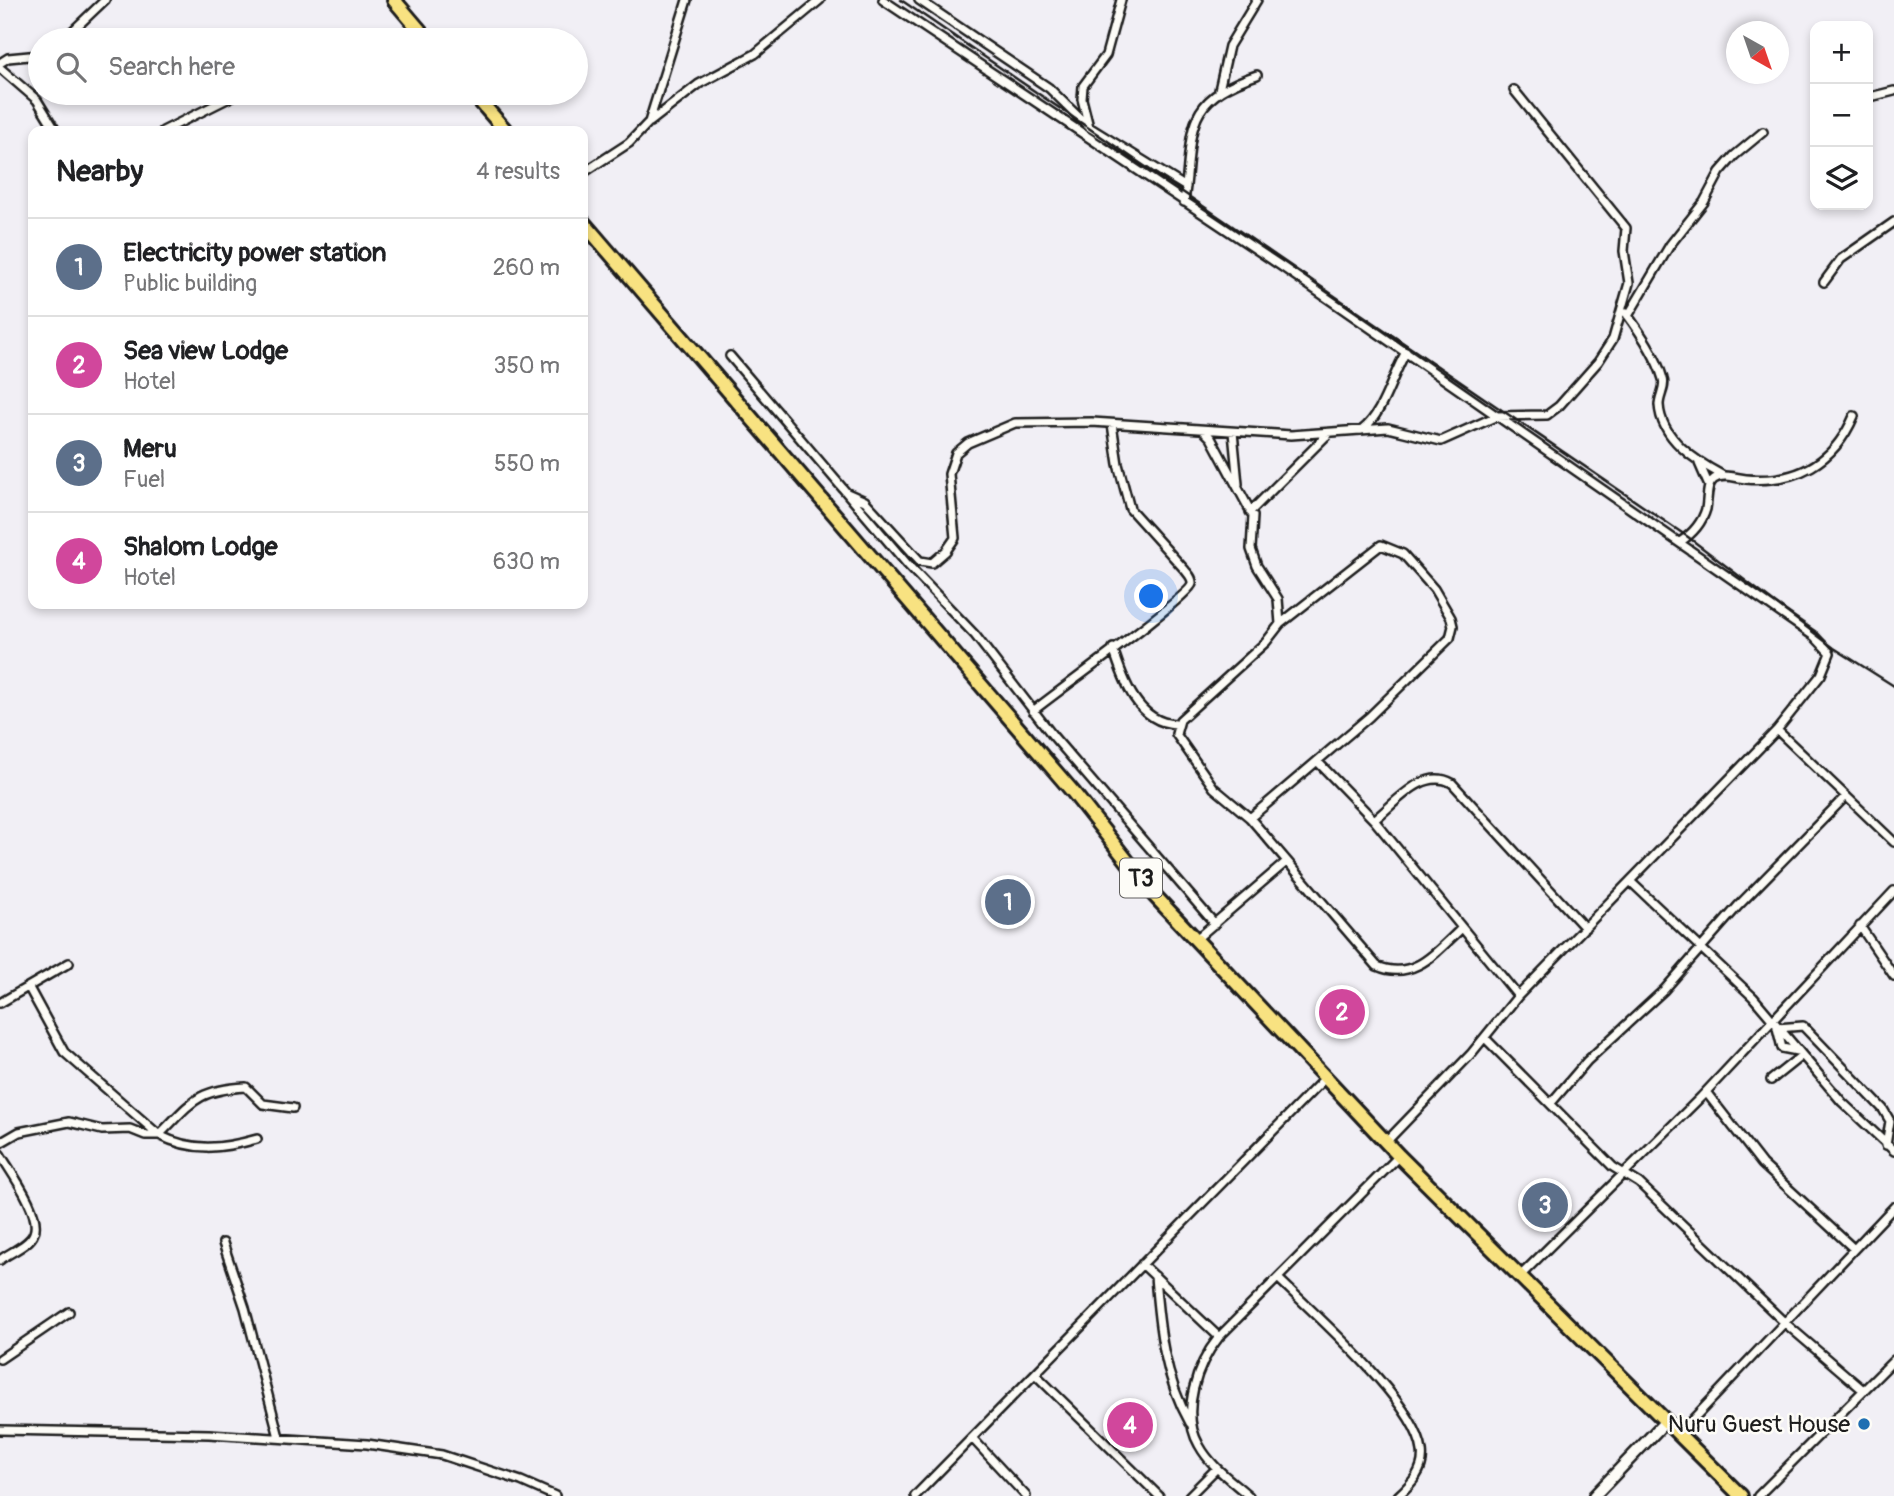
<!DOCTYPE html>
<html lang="en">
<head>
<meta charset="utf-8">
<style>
	:root { --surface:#fff; --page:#f2f2f2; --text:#202124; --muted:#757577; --line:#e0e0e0; --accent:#1f6fb2 }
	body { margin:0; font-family:Pangolin,sans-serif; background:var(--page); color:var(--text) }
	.controls { position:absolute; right:21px; top:21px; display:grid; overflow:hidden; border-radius:14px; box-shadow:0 4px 10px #0003 }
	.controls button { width:63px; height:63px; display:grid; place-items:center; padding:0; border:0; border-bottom:2px solid var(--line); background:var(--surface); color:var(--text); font:35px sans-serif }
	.compass { position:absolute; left:1726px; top:21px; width:63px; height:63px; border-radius:50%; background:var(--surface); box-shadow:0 4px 10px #0003; rotate:140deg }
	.you { position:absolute; left:1152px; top:597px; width:24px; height:24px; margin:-18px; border:5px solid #fff; border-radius:50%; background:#1a73e8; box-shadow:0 0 0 10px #1a73e833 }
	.badge { display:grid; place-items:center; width:46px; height:46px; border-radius:50%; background:var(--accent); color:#fff; font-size:23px; font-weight:700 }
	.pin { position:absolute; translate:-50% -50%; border:4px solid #fff; box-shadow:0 2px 7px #0006 }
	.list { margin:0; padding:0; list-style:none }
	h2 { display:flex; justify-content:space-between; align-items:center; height:91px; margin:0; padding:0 28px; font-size:30px }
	h2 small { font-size:23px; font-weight:400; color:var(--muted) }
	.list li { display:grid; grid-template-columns:46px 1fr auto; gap:21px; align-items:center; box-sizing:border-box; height:98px; padding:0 28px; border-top:2px solid var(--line) }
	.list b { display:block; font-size:26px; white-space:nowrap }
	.list p { margin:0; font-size:23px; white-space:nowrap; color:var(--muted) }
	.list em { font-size:23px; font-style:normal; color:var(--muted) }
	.icon { flex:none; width:38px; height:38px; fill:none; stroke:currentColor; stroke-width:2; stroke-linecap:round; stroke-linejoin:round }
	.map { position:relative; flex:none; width:1894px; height:1496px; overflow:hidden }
	.search { position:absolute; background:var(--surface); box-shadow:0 4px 10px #0003; left:28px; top:28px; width:560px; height:77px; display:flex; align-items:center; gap:18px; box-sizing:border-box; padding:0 24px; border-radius:38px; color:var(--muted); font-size:26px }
	.panel { position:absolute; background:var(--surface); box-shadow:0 4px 10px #0003; left:28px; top:126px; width:560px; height:483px; border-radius:14px }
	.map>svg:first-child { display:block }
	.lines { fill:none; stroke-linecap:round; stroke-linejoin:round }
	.street-casing { stroke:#1c1c1c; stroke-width:12 }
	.secondary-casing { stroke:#1c1c1c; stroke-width:15 }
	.highway-casing { stroke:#1c1c1c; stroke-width:18 }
	.street { stroke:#fdfcf7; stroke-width:7 }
	.secondary { stroke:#fdfcf7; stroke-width:10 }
	.highway { stroke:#f8e281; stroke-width:12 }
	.rail { stroke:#1c1c1c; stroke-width:2.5 }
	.poi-dot { fill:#1f6fb2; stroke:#fdfcf7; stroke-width:2.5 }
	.labels { text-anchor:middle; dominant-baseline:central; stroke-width:5; stroke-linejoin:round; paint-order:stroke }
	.shield { fill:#fdfcf7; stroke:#605f5e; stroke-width:2 }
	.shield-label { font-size:23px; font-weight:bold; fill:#1c1c1c }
	.poi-label { font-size:24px; fill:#1c1c1c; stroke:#fdfcf7; text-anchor:end }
</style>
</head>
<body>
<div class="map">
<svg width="1894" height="1496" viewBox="0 0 1894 1496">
	<rect width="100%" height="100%" fill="#f1eff5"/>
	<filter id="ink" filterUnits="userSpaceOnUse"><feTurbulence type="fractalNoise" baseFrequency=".0143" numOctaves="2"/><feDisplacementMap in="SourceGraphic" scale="14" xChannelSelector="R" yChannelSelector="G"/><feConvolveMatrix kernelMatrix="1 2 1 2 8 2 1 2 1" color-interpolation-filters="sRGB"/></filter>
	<g filter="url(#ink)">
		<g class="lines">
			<!-- street casing -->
			<g class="street-casing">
				<path id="street" d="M883,0L1284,268L1815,637L1830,653L1821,675L1777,730L1518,996L1471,1054L1386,1142
					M919,0L1049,88L1089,127L1186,187
					M63,40L105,0
					M0,63L8,58L40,55
					M0,68L37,100L56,131
					M1219,90L1229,46L1257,0
					M1874,96L1894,91
					M650,122L699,84L755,54L820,0
					M1089,127L1082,99L1083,86L1106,55L1121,0
					M163,131L239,93
					M583,173L629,143L649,122L687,0
					M1184,202C1194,135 1179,100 1257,75
					M1824,282L1841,259L1894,222
					M1626,313C1640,332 1656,355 1663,379C1666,387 1659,396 1659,405C1661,439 1696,461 1722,475
					M1628,316L1670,245L1704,202L1720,172L1734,156L1763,132
					M730,356L908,565L975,635L1053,736L1215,924
					M1362,430C1384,413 1391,377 1406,352
					M1204,431L1211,438L1253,516L1251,549L1257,566L1278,599L1280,624L1266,642L1180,720L1176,734L1214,788L1250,818L1377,966C1414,982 1437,951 1462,928
					M1233,432L1238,484
					M1699,463L1709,486
					M847,493L865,501L920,561L932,563L946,551L955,538L949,474L956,453L968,443L1015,423L1092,422L1291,435L1388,428L1441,441L1497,416L1547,415L1559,406L1598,362L1613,339L1629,283L1624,251L1626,228L1514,90
					M1250,512L1327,435
					M1680,542C1692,534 1702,523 1706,509C1708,499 1706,485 1714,479C1723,473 1736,478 1746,479C1796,483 1834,463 1854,416
					M1113,648C1123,680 1138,723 1176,724
					M1033,711C1054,694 1190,596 1192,584C1193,578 1188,574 1185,570L1130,509L1118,464L1112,424
					M1777,730L1894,842
					M1317,761L1374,820L1518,996
					M1250,818L1369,717L1450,638L1453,626L1451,618L1434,589L1403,554L1381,545L1280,624
					M1374,820C1396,803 1423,767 1452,783L1585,928
					M1631,882L1753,997L1842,1102L1894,1151
					M1860,926L1894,976
					M1195,940L1286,862
					M29,988L64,1052L159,1135C192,1152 222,1149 257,1139
					M0,1003L69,963
					M1485,1038L1613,1167L1639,1183L1785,1323L1862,1389
					M1797,1051L1782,1048L1777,1028L1803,1026L1883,1109L1890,1121L1886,1145
					M1771,1080L1801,1056
					M1706,1092L1762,1164L1854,1249
					M1551,1103L1587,1061L1664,990L1738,906L1845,797
					M0,1143L19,1132L69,1122L102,1130L130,1129L145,1135H159C192,1102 196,1090 246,1087L263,1104L293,1108
					M0,1154C10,1171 42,1213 34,1233C30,1245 10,1252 0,1260
					M223,1243L245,1308L279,1437
					M1142,1264L1219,1337
					M1155,1276C1159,1328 1164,1377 1190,1423
					M1519,1277L1701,1097L1894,891
					M1279,1279C1315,1315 1416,1402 1422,1451C1425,1470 1411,1484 1398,1496
					M0,1359L69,1312
					M1035,1374L1159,1496
					M0,1430L209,1434L367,1444L442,1455L521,1481L555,1496
					M1678,1435L1894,1207
					M973,1439L1026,1496
					M915,1496L1325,1078
					M1189,1496L1216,1469
					M1249,1496C1231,1480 1211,1467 1199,1445C1180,1412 1197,1364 1219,1337L1399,1156
					M1758,1496L1894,1360"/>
			</g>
			<!-- secondary casing -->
			<g class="secondary-casing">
				<path id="secondary" d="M1594,1496L1665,1422"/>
			</g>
			<!-- highway casing -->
			<g class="highway-casing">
				<path id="highway" d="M394,0L428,40
					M473,93L506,131
					M583,222L1073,792L1154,895L1399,1156L1741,1496"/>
			</g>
			<!-- street -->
			<use href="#street" class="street"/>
			<!-- secondary -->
			<use href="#secondary" class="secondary"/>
			<!-- highway -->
			<use href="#highway" class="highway"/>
			<!-- rail -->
			<path class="rail" d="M901,0L1688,537L1834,648L1894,686"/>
		</g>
	</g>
	<!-- markers -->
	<circle class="poi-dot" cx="1864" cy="1424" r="7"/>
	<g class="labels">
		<!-- shield labels -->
		<rect class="shield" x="1120" y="858.5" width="42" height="39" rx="5"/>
		<g class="shield-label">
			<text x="1141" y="878">T3</text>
		</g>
		<!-- poi labels -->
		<g class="poi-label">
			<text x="1850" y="1424">Nuru Guest House</text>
		</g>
	</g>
</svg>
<div class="controls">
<button>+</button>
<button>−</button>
<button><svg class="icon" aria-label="layers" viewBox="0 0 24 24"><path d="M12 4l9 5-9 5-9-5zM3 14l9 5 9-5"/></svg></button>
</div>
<svg class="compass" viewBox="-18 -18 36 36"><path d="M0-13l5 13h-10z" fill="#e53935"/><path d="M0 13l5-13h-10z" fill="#757577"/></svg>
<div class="you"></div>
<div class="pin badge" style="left:1008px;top:902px;background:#5c6f8a">1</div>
<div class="pin badge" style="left:1342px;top:1012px;background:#d1479c">2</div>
<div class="pin badge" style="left:1545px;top:1205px;background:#5c6f8a">3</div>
<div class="pin badge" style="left:1130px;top:1425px;background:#d1479c">4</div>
<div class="search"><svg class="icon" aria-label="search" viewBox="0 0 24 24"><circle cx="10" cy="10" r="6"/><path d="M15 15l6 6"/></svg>Search here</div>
<section class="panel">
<h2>Nearby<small>4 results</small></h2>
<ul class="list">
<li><span class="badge" style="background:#5c6f8a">1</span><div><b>Electricity power station</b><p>Public building</p></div><em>260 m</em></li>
<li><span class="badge" style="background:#d1479c">2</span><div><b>Sea view Lodge</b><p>Hotel</p></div><em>350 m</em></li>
<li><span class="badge" style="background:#5c6f8a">3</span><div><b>Meru</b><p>Fuel</p></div><em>550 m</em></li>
<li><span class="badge" style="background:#d1479c">4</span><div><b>Shalom Lodge</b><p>Hotel</p></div><em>630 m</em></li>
</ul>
</section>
</div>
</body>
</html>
